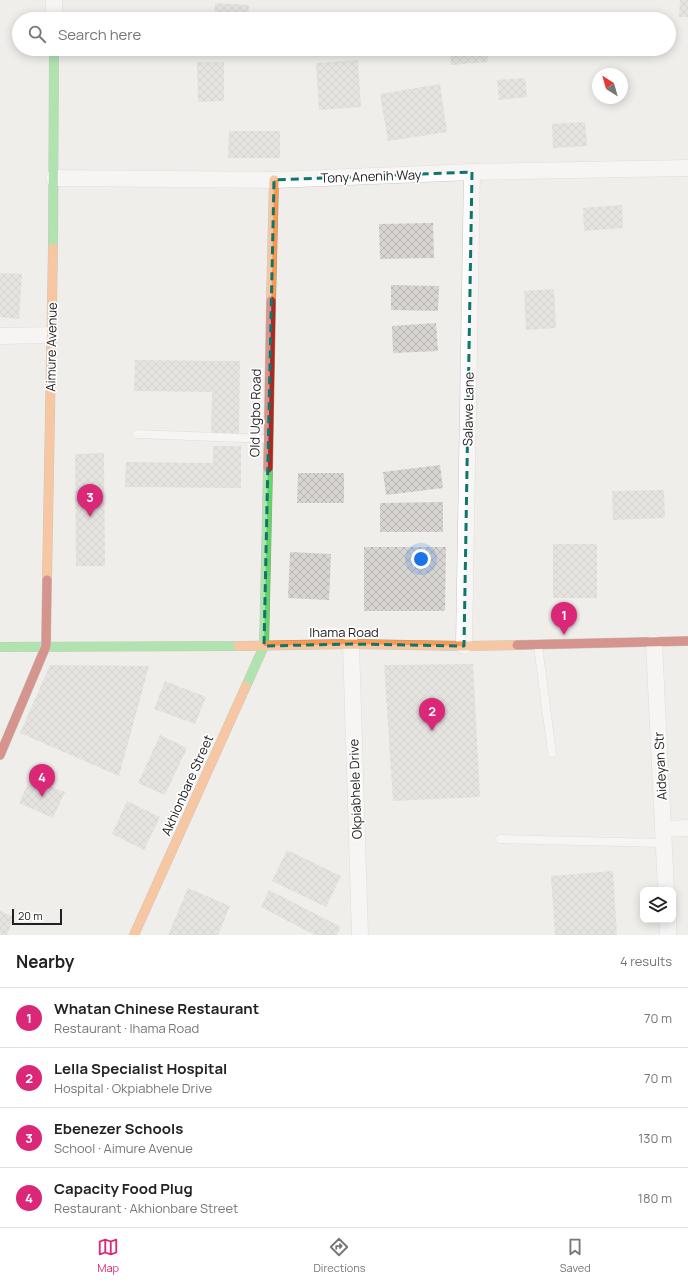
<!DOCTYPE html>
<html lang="en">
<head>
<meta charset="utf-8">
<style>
	:root { --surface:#fff; --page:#f2f2f2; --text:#222; --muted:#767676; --line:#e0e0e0; --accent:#db2777 }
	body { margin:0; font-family:Manrope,sans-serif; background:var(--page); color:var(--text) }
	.controls { position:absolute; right:12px; bottom:12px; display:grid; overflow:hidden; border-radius:8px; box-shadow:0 2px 10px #0003 }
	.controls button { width:36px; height:36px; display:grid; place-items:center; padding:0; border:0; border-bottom:1px solid var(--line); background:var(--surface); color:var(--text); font:20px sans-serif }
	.compass { position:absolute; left:592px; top:68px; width:36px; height:36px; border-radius:50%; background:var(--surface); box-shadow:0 2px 10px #0003; rotate:323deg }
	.scale { position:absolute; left:12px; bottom:10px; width:50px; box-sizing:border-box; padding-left:4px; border:2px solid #222; border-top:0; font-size:11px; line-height:14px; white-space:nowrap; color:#222; -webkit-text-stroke:3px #fff; paint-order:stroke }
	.you { position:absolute; left:421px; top:559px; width:14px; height:14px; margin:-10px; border:3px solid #fff; border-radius:50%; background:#1a73e8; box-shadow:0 0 0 6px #1a73e833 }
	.badge { display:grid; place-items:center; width:26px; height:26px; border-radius:50%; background:var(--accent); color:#fff; font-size:13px; font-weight:700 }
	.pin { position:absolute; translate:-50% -33px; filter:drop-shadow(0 1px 2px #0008) }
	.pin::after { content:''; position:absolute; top:21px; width:14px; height:12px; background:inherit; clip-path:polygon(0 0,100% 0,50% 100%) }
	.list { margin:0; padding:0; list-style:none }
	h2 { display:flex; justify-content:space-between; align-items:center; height:52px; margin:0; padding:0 16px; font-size:17px }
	h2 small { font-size:13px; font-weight:400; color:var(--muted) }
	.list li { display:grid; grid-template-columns:26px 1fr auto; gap:12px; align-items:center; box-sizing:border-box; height:60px; padding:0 16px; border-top:1px solid var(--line) }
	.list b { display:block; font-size:15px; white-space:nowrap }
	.list p { margin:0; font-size:13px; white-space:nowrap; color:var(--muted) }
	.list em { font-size:13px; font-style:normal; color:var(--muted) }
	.icon { flex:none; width:22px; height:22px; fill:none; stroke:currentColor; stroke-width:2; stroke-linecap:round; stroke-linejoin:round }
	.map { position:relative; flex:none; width:688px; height:935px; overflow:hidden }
	.search { position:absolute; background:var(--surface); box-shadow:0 2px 10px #0003; left:12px; right:12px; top:12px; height:44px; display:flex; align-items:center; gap:10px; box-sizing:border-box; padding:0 14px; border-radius:22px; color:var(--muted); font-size:15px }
	.sheet { height:292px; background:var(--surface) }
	nav { display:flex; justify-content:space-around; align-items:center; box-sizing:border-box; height:56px; border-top:1px solid var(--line); background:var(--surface); font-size:11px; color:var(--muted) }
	nav a { display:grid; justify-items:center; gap:2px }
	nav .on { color:var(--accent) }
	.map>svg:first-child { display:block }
	.building { fill:url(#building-cross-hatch) }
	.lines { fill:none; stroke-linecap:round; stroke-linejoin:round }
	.lane-casing { stroke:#c9c8c7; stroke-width:9 }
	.street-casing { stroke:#c9c8c7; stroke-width:17 }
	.fast-casing { stroke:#999a82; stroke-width:10 }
	.slow-casing { stroke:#999a82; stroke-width:10 }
	.jam-casing { stroke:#999a82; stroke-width:10 }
	.lane { stroke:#fdfcfc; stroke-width:8 }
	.street { stroke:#fdfcfc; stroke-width:16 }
	.fast { stroke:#63d668; stroke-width:9 }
	.slow { stroke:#ff974d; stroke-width:9 }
	.jam { stroke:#b3261e; stroke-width:9 }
	.marked { fill:none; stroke:#0f766e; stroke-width:3; stroke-dasharray:8 5; stroke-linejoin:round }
	.labels { text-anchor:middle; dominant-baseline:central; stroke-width:3.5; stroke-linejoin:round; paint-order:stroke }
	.street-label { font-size:13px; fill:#222; stroke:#fff }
</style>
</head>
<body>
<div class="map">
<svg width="688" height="935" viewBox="0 0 688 935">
	<defs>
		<pattern id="building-cross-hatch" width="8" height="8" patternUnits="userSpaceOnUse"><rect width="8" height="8" fill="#d7d4d2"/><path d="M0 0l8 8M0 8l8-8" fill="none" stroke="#b8b6b4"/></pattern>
	</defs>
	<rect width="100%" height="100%" fill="#f0eeeb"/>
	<!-- building -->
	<path class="building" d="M680,0H688V17H679Z
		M215,3L249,5L248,19H214Z
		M450,49H487L488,62L451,65Z
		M358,60L361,107L319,110L316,63Z
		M197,62H224V101L198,102Z
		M525,78L527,97L499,100L497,80Z
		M440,84L447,132L388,141L380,94Z
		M585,122L587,146L553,148L552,124Z
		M229,131H280V158H228Z
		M622,205L623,228L584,231L583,208Z
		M433,223L434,258L380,259L379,224Z
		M0,273L22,274L19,319L0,317Z
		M391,285L439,286L438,311L391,310Z
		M554,289L556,328L526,330L524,291Z
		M436,323L438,351L393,353L392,326Z
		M135,360L240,361L239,434H211L212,392L134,391Z
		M213,446H241V488L125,487L126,462L213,463Z
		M104,453L105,566H76L75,454Z
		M440,465L443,488L386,495L383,472Z
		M298,473H344V503H297Z
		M664,490L665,518L613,520L612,491Z
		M443,502V532H380V503Z
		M553,544H597V598H553Z
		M364,547H446L445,611H364Z
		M290,552L331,554L329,600L288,598Z
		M473,664L480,797L393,801L384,665Z
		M50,665L149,666L119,776L20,733Z
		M165,681L206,697L195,724L154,709Z
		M160,735L187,748L165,795L138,783Z
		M30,779L65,792L53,818L19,803Z
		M127,801L160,817L144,850L112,834Z
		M287,850L341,876L326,907L272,881Z
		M613,871L617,935H555L551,876Z
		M188,888L230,906L218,935H168Z
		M269,890L341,927L337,935H315L261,907Z
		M0,911L14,917L7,935H0Z"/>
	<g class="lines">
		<!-- lane casing -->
		<g class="lane-casing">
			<path id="lane" d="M137,434L267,439
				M538,646L552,753
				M500,839L663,843"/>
		</g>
		<!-- street casing -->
		<g class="street-casing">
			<path id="street" d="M54,19V0
				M54,178L274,180L472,172L688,168
				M0,336L52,335
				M654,643L666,890
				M351,644L360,935
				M464,646L472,172
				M663,829L688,828
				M668,920V935"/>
		</g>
		<!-- fast casing -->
		<g class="fast-casing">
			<path id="fast" d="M53,248L54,49
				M0,647L238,646
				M246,686L264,646L268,468"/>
		</g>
		<!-- slow casing -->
		<g class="slow-casing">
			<path id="slow" d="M271,301L274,180
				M47,580L53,248
				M238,646L351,644L464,646L517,645
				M134,935L246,686"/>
		</g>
		<!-- jam casing -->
		<g class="jam-casing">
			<path id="jam" d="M268,468L271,301
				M517,645L688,641
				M0,755L46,646L47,580"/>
		</g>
		<!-- lane -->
		<use href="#lane" class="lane"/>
		<!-- street -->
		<use href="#street" class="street"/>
		<!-- fast -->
		<use href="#fast" class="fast"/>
		<!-- slow -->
		<use href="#slow" class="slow"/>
		<!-- jam -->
		<use href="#jam" class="jam"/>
	</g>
	<!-- marked area -->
	<path d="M0 0H688V935H0ZM472,172L464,646L351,644L264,646L274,180Z" fill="#f0eeeb" fill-opacity=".55" fill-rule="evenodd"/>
	<path class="marked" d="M472,172L464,646L351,644L264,646L274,180Z"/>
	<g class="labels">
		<!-- street labels -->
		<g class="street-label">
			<text transform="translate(371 176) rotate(-2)">Tony Anenih Way</text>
			<text transform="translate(51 347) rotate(-89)">Aimure Avenue</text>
			<text transform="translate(468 409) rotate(-89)">Salawe Lane</text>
			<text transform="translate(255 413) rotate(-89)">Old Ugbo Road</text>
			<text x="344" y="632">Ihama Road</text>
			<text transform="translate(660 766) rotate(-93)">Aideyan Str</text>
			<text transform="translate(187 785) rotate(-66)">Akhionbare Street</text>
			<text transform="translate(355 789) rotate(-92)">Okpiabhele Drive</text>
		</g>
	</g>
</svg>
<div class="controls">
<button><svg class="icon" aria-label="layers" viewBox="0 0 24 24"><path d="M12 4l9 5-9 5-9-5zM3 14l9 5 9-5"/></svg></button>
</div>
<svg class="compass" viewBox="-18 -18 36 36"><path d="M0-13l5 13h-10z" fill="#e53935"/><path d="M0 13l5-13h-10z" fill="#767676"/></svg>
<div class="scale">20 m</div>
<div class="you"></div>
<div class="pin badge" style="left:564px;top:635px">1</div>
<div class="pin badge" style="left:432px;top:731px">2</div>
<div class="pin badge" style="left:90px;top:517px">3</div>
<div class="pin badge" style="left:42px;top:797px">4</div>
<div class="search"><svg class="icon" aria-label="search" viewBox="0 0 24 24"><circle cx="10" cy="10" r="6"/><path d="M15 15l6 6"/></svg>Search here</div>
</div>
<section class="sheet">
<h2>Nearby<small>4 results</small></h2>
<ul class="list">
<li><span class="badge">1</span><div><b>Whatan Chinese Restaurant</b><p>Restaurant · Ihama Road</p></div><em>70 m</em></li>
<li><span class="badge">2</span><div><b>Lella Specialist Hospital</b><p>Hospital · Okpiabhele Drive</p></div><em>70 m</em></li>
<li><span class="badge">3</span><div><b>Ebenezer Schools</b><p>School · Aimure Avenue</p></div><em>130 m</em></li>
<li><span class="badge">4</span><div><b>Capacity Food Plug</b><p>Restaurant · Akhionbare Street</p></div><em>180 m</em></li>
</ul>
</section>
<nav>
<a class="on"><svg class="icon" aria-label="map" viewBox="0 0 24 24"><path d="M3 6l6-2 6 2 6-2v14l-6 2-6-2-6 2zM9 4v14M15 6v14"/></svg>Map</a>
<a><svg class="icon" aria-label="directions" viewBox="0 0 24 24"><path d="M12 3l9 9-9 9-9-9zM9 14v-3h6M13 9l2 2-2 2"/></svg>Directions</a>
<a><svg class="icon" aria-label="saved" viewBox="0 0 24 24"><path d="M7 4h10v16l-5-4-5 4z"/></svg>Saved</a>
</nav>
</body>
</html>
